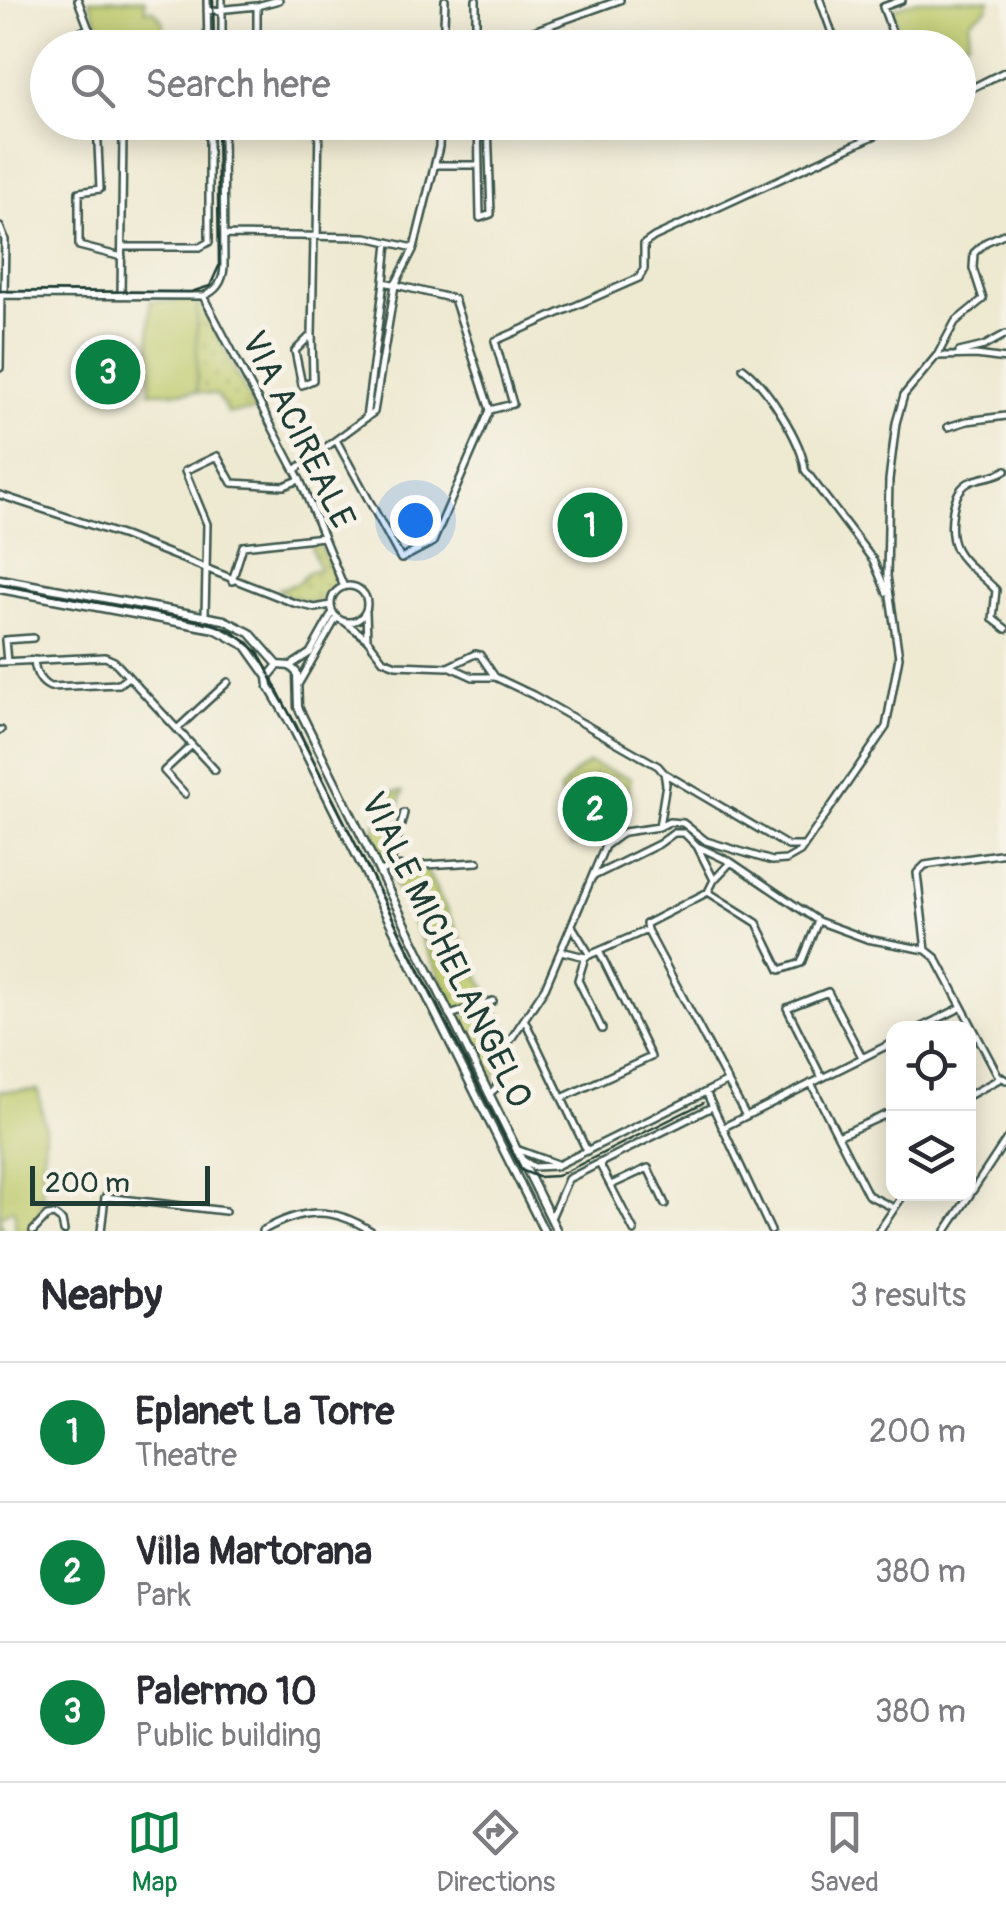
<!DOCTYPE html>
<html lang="en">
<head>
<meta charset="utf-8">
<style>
	:root { --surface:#fff; --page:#f7f7f7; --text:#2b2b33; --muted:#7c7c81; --line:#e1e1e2; --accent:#0b8043 }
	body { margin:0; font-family:Pangolin,sans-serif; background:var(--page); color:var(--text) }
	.controls { position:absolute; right:30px; bottom:30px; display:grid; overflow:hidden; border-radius:20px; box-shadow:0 5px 25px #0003 }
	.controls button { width:90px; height:90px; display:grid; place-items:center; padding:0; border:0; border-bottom:2px solid var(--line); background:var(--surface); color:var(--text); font:50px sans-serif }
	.scale { position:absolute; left:30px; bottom:25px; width:180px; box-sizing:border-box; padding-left:10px; border:5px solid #1f3d34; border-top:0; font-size:28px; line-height:35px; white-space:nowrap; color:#1f3d34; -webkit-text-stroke:8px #f7f3e8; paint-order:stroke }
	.you { position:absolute; left:415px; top:520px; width:35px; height:35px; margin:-25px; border:8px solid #fff; border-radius:50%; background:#1a73e8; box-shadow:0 0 0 15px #1a73e833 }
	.badge { display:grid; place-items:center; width:65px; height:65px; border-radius:50%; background:var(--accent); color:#fff; font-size:32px; font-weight:700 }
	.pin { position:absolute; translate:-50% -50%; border:5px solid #fff; box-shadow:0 2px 10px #0006 }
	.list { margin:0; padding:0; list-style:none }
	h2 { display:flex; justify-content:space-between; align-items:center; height:130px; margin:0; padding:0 40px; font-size:42px }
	h2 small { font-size:32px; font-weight:400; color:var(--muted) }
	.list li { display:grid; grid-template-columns:65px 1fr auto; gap:30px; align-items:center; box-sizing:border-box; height:140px; padding:0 40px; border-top:2px solid var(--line) }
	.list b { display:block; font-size:38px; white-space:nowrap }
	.list p { margin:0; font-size:32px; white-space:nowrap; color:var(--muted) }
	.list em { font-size:32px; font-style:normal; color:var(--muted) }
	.icon { flex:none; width:55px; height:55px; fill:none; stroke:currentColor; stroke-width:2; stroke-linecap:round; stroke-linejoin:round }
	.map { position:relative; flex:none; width:1006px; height:1231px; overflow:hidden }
	.search { position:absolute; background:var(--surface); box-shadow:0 5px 25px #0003; left:30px; right:30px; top:30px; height:110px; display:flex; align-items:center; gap:25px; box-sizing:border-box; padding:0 35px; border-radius:55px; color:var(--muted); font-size:38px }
	.sheet { height:550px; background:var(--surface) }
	nav { display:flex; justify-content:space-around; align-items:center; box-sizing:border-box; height:140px; border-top:2px solid var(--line); background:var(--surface); font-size:28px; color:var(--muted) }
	nav a { display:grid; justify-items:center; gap:5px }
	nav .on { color:var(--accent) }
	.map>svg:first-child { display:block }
	.green { fill:#bdc96b; stroke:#6e8350; stroke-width:2.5 }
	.park { fill:url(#park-dots); stroke:#6e8350; stroke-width:2.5 }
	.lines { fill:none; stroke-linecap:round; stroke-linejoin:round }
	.minor-casing { stroke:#3e574c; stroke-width:10 }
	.tertiary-casing { stroke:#3e574c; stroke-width:11 }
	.minor { stroke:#fff; stroke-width:5 }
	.tertiary { stroke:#fff; stroke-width:6 }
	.tram { stroke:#1f3d34; stroke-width:2.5 }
	.labels { text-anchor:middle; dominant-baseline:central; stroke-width:10; stroke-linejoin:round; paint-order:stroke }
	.street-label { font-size:35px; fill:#1f3d34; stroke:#f7f3e8 }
</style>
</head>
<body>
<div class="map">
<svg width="1006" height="1231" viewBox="0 0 1006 1231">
	<defs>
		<pattern id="park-dots" width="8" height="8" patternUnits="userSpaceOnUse" patternTransform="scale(2.5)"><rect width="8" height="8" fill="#bdc96b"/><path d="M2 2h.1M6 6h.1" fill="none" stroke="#99a459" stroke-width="1.8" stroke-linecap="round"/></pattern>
	</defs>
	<rect width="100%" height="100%" fill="#f7f3e8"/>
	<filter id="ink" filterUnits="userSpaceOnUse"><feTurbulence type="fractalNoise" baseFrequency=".01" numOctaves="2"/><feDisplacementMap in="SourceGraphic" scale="20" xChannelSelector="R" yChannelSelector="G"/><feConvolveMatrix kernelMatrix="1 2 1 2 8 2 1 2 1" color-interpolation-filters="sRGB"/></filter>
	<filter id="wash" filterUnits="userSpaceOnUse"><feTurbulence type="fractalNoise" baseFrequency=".0048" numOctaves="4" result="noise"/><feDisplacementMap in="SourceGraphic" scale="40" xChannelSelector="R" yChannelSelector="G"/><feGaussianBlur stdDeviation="2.25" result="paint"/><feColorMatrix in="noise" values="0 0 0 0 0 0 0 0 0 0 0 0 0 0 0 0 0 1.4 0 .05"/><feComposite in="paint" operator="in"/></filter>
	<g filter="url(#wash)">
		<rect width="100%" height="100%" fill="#eee9d1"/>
		<!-- green -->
		<path class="green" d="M89,0H145V10H154L163,22V47H107Z
			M917,0H990L987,9L970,20L968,41L945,42V47H904L892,9Z
			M150,301H197V392H150Z
			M38,1090L45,1127L41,1217L29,1231H15V1211L12,1209L0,1217L4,1231H0V1091Z"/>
		<!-- park -->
		<path class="park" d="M197,301L201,302L255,411L228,413L217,395L197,392Z
			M317,541L332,571L335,586L318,603L292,598L279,589C305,581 292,587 310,571L319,569L311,548Z
			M589,763L631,778L623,829L600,843L572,845L560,790L573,774Z
			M403,791L384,865L372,841L383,792Z
			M426,869L491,999L457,1011L391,877L395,870Z
			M494,1005L509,1034L501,1050L493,1084L460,1016L482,1013Z"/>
	</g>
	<g filter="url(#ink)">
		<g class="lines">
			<!-- minor casing -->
			<g class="minor-casing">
				<path id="minor" d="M78,0L96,48
					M207,0L208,48
					M222,0V48
					M476,0V48
					M820,0L832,33V48
					M257,6V47L320,48
					M207,11L257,6L279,0
					M64,48L69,38L89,28
					M443,48L445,0
					M486,48L620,0
					M898,48L883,7L902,0
					M958,95L1006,71
					M97,122L100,189L79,192V246L122,257
					M121,122L123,134L121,296
					M478,122L480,218L491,214L488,122
					M435,165H479
					M0,227L5,240L4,295
					M224,235L366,237L414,248
					M317,236L319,122
					M122,247H200L209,242V122
					M384,282L388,242
					M0,295L203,296C217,291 223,282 224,267L223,122
					M203,296L300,480L344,587
					M312,334L313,380L302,385L295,351L312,334L314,236
					M959,352L984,346L1006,334
					M938,356L976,355L1006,359
					M0,368L1,295
					M743,368C766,385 802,441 805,470L873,560L887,593
					M366,418L384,282L454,299L490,410L513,404L495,341L639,278L644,269V244L654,237L904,122
					M948,427L967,421L1006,416
					M336,440L401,559L433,542L490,410
					M295,470L374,412L395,285L414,248L439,147L440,122
					M1006,470C994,478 980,476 968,483C958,489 955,500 953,510C945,557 968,561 996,590L993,619L1006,629
					M0,495L124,536L294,603L315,608L331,605
					M232,581L243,546L323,537
					M331 604a18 18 0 1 1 36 0a18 18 0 1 1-36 0Z
					M366,612L367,639
					M205,615L207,524L185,471L217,456L232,483L284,486L299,480
					M345,622L367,639L383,660L396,665L448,667L475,654L480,655L495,677L533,695L658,766L664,773L788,846H803
					M34,660C35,671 39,682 50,687L119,684L128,677
					M0,662L105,657L114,661L215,770
					M7,662L5,640L33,638
					M290,666L310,653L333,612
					M451,667L473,677H493
					M299,683L337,617
					M177,729L228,682
					M0,730H1
					M185,794L164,771L192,745
					M659,827L666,784L664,773
					M697,846L731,862L818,921L867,939L926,950L936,958L998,1075L1006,1080
					M390,867L404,813
					M379,872L390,867L478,862
					M594,876L659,844L674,833H684L697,846L714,880
					M708,892L714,880L731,862
					M572,926L590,955
					M647,930L746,1116
					M926,950L917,873L925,865L1006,853
					M561,951L585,957L647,930L646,924L708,892L757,923L780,970L801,963L818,921
					M585,957L578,980L602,1029
					M450,1015L493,1001
					M525,1021L587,1151
					M920,1028L962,1007
					M822,1078L787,1008L828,992L862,1057
					M811,1083L868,1195L894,1208
					M706,1092L771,1231
					M489,1094L496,1088L509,1042L545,988L605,846L624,832L659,827L669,822L683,823L706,841L772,861L786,860L800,852L886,727L899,657L887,576L889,480L896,423L904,395L938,354L955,322L983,299L973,268L974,253L986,242L1006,233
					M968,1096L1001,1078
					M562,1098L651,1057L599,951
					M722,1128L894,1042
					M838,1136L894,1111
					M516,1149L557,1164
					M523,1160L534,1167L556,1166L728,1081
					M599,1163L634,1231
					M611,1185L648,1168L665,1204
					M551,1218L568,1179L712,1107
					M33,1231L47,1216L54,1215L62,1221L64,1231
					M101,1231L105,1197L225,1211
					M262,1231C301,1209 331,1205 371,1231
					M879,1231L904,1194
					M946,1231L1006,1140"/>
			</g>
			<!-- tertiary casing -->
			<g class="tertiary-casing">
				<path id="tertiary" d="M0,579L224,620L250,633L278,665
					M0,589L215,629L246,646L268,677
					M544,1231L292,726L269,687L268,677L278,665L290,666L297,673L298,707L557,1231"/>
			</g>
			<!-- minor -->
			<use href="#minor" class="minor"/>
			<!-- tertiary -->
			<use href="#tertiary" class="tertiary"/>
			<!-- tram -->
			<path class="tram" d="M213,0L214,48
				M0,291L191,292L210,286L219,266L217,122
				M0,585L207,622L232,631L258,652L521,1170L538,1177L557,1176L703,1103"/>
		</g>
	</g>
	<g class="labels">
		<!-- street labels -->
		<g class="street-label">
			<text transform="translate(298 430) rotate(64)">VIA ACIREALE</text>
			<text transform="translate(446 950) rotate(64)">VIALE MICHELANGELO</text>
		</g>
	</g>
</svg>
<div class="controls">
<button><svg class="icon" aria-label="locate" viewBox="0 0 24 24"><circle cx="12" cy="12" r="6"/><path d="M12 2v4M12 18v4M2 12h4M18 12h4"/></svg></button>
<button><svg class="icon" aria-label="layers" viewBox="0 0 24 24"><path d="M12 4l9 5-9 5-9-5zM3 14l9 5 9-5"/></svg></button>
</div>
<div class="scale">200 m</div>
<div class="you"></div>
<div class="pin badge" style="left:590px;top:525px">1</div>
<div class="pin badge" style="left:595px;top:809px">2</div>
<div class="pin badge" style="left:108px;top:372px">3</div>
<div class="search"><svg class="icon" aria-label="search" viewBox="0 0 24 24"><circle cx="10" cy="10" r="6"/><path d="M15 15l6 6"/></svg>Search here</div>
</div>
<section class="sheet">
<h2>Nearby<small>3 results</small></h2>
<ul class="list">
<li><span class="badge">1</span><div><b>Eplanet La Torre</b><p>Theatre</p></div><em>200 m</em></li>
<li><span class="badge">2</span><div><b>Villa Martorana</b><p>Park</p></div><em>380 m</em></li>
<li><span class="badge">3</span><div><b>Palermo 10</b><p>Public building</p></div><em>380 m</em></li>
</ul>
</section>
<nav>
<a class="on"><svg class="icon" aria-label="map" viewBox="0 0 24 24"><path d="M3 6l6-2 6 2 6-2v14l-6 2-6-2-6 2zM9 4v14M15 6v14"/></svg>Map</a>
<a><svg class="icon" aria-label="directions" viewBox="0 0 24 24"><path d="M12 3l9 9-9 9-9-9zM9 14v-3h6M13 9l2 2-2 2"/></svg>Directions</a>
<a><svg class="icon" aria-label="saved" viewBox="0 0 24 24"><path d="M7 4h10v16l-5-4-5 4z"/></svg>Saved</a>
</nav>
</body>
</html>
